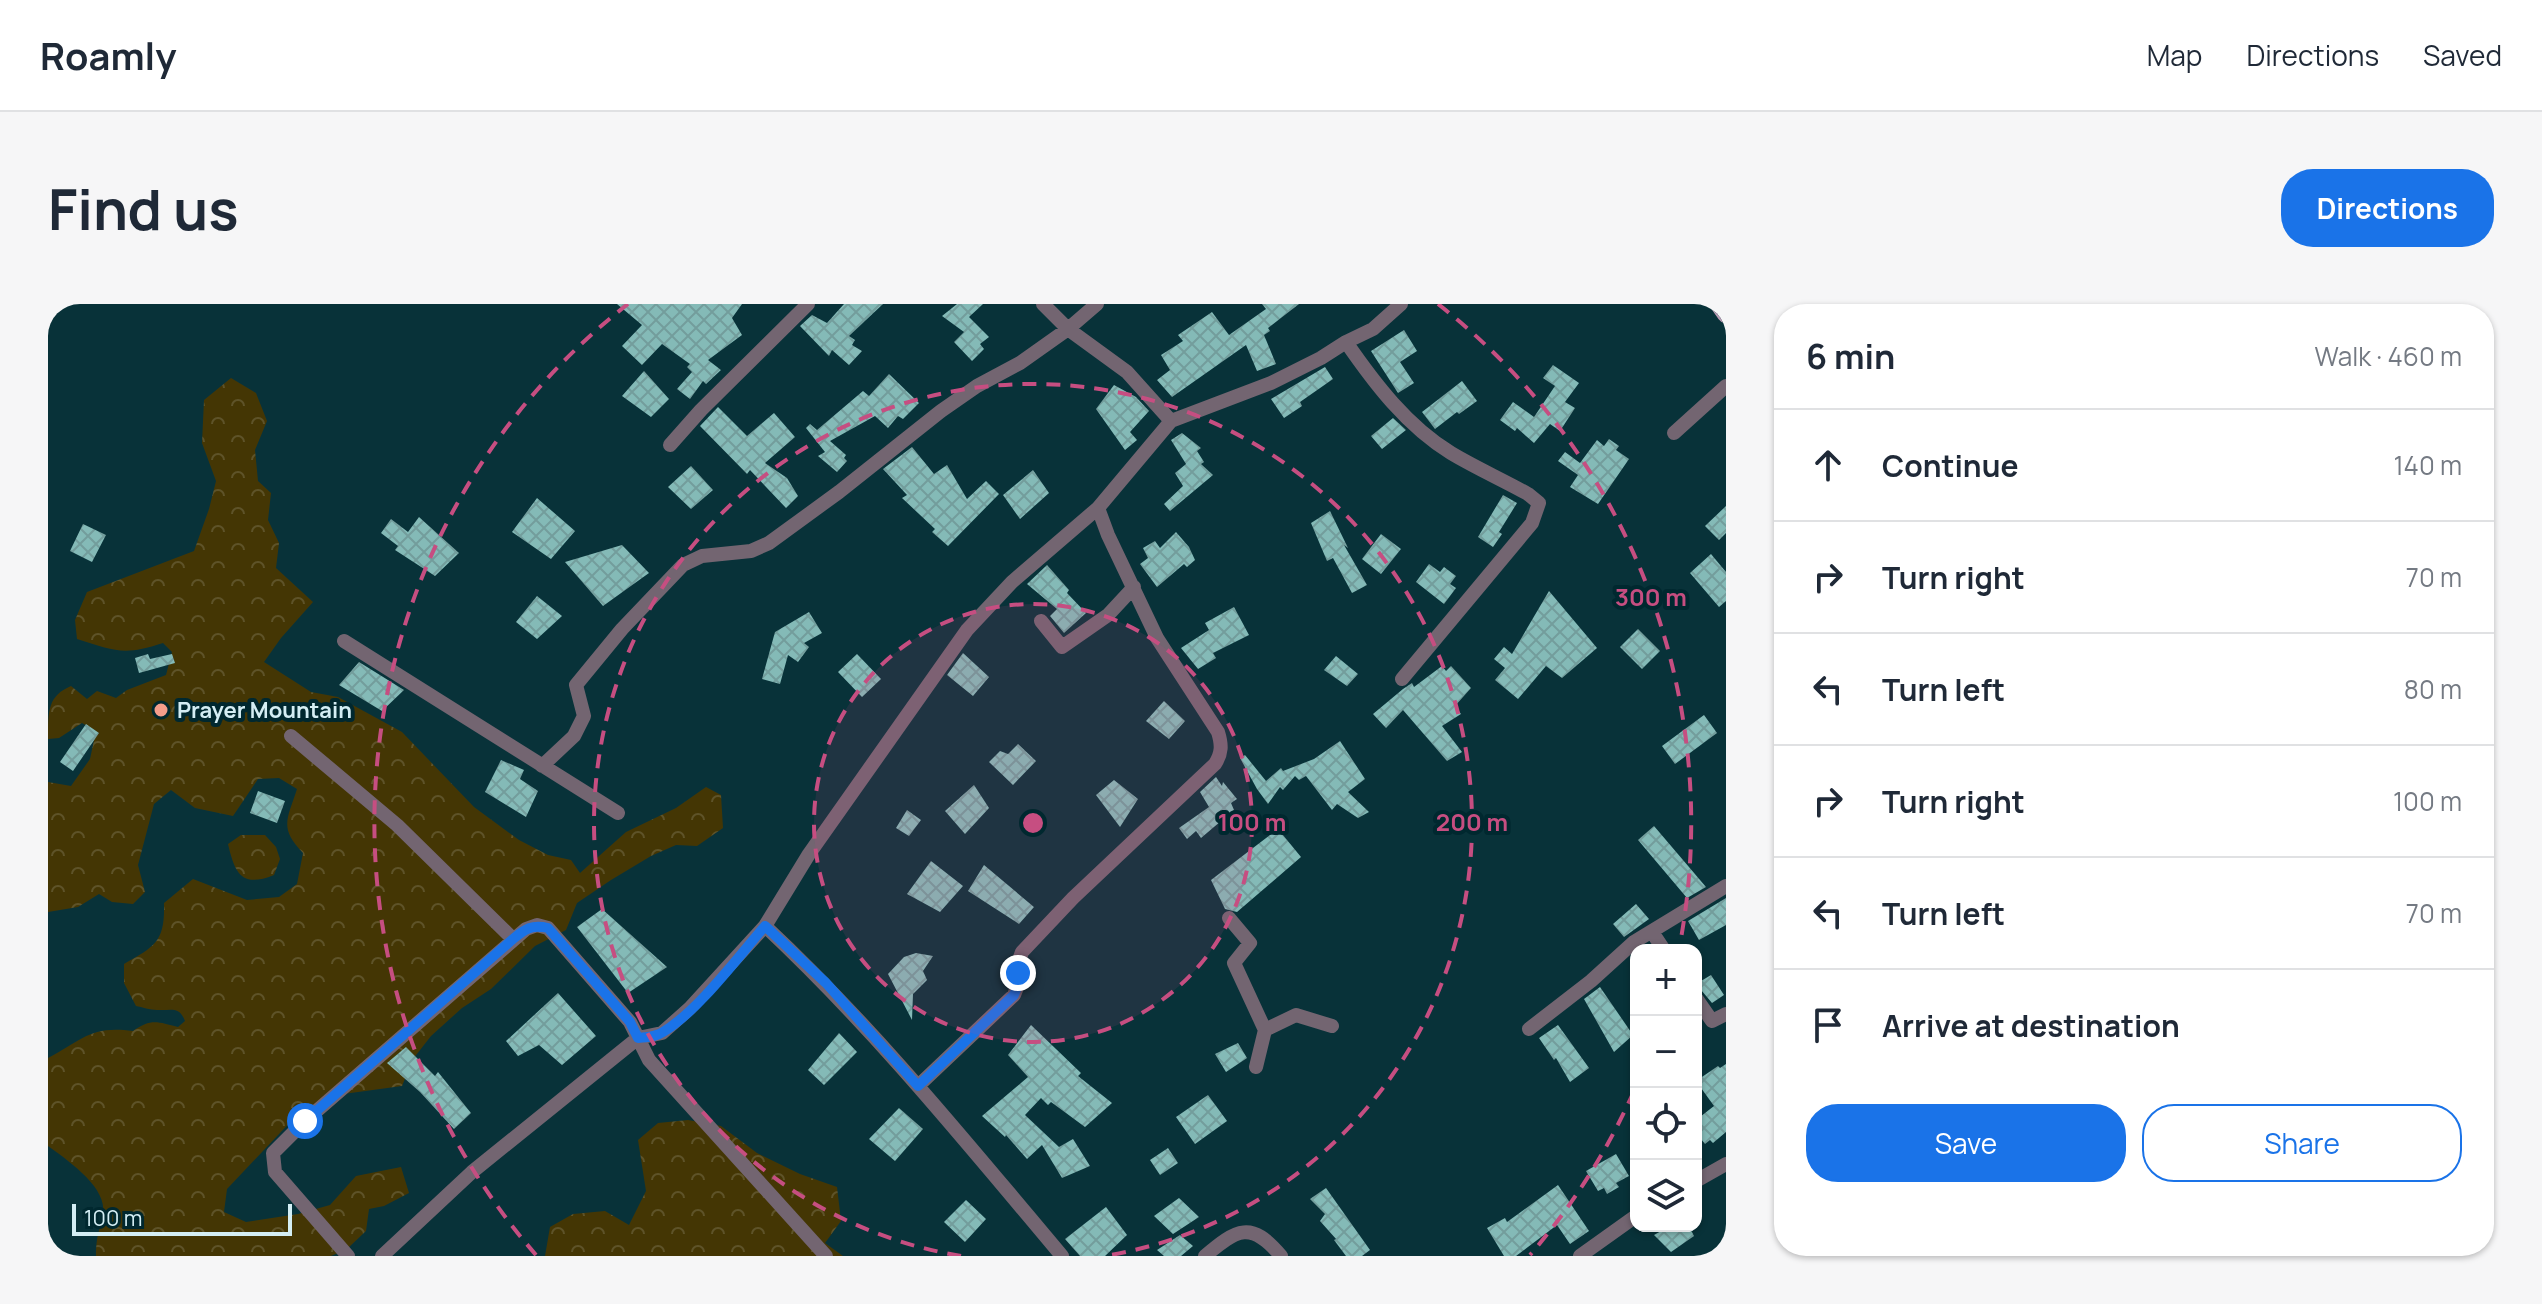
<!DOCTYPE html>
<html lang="en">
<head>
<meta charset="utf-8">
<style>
	:root { --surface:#fff; --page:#f6f6f7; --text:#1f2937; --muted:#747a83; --line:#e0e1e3; --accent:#1a73e8 }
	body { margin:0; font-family:Manrope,sans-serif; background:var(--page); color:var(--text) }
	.controls { position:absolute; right:24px; bottom:24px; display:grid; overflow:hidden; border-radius:16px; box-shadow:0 2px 6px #0004 }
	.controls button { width:72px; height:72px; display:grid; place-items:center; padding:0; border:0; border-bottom:2px solid var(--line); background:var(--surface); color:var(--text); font:40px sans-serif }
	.scale { position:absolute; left:24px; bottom:20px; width:220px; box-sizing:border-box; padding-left:8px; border:4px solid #d4eef4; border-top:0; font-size:22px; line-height:28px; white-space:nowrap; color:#d4eef4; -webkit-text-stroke:6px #00282f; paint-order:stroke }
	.stop { position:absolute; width:24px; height:24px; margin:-18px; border:6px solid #1a73e8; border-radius:50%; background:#fff }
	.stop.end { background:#1a73e8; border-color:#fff; box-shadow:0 2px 8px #0008 }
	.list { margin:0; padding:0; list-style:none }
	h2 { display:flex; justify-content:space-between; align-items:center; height:104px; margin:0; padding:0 32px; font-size:34px }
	h2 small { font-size:26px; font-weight:400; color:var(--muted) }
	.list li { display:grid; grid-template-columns:52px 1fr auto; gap:24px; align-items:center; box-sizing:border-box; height:112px; padding:0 32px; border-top:2px solid var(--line) }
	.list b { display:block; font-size:30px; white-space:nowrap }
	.list em { font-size:26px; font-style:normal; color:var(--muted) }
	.actions { display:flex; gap:16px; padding:24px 32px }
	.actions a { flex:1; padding:18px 0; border:2px solid var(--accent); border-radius:32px; text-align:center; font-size:28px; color:var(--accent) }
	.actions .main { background:var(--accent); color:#fff }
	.icon { flex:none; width:44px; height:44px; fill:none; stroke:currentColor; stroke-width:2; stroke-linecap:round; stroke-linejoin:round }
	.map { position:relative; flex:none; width:1678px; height:952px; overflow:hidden; border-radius:32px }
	header { display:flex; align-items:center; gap:48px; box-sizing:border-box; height:112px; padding:0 40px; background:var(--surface); border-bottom:2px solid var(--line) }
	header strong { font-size:38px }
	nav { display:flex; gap:44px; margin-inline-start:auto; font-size:28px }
	.intro { display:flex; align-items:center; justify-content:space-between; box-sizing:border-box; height:192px; padding:0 48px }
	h1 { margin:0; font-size:56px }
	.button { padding:20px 36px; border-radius:32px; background:var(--accent); color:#fff; font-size:28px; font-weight:700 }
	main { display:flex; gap:48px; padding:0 48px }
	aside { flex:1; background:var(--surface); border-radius:32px; box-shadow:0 2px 6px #0004 }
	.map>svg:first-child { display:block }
	.forest { fill:url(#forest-crowns) }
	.building { fill:url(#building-cross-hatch) }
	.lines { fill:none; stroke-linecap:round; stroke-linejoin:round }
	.minor { stroke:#736571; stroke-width:14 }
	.major { stroke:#ba9db5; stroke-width:18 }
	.route { stroke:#1a73e8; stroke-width:10 }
	.ring { fill:none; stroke:#c64e81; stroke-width:4; stroke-dasharray:14 10 }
	.poi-dot { fill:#f49d8b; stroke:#00282f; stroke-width:3 }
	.labels { text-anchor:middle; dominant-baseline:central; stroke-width:8; stroke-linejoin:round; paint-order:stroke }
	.poi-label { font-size:22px; font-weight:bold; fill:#d4eef4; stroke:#00282f; text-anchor:start }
	.centre { fill:#c64e81; stroke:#00282f; stroke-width:4 }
	.ring-label { font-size:24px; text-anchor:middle; font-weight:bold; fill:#c64e81; stroke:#00282f; stroke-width:8; stroke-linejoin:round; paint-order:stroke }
</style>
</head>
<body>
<header>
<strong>Roamly</strong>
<nav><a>Map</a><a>Directions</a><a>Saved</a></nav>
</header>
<div class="intro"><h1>Find us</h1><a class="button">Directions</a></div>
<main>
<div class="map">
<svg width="1678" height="952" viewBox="0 0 1678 952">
	<defs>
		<pattern id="forest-crowns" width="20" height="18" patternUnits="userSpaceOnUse" patternTransform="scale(2)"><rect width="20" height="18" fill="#443604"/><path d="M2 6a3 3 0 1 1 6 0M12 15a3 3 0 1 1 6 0" fill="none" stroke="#5e5329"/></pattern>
		<pattern id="building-cross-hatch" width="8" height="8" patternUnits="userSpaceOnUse" patternTransform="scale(2)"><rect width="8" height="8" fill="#84bab7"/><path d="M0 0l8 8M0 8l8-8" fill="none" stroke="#739d9c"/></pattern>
	</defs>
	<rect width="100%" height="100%" fill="#083239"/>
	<!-- forest -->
	<path class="forest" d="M183,74L208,89L219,117L207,146L210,177L223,189L220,216L231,239L228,264L265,298L233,334L216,358L263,388L290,393L354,428L426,503L471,536L500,551L523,556L532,569L578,528L628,504L658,483L673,491L675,524L649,542L628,541L603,552L563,576L529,599L518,626L487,642L443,685L414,704L383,732L365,755L354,782L288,791L248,812L179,885L176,908L198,918L250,910L282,901L308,872L353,863L361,889L336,902L321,905L318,927L299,945L283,952H48C48,931 52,927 55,908C59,883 18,855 0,842V754C34,736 43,721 85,727C103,714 110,718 130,723L137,717C131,701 122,707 109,706C102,706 94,703 88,702L76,679V660C108,642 117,637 116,599L145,575L199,596L231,593L249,580L255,549C231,524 239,516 249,485L231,474L210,475L185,512L147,504L123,486L106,500L90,561L97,588L85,600L64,598L51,590L30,603L0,608V478L23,482L42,455L48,427L34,419L11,434L0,435C0,406 0,392 23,382L39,395L49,387L68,394L79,386L118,371L124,348L115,339C76,352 67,347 29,335L27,316L39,288L146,247L161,205L168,177L154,139L156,96Z
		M193,531H217L228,543L232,555L226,571C194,584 187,570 180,540Z
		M640,816L673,822L709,849L752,870L789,883L793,917L777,939L795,952H497L502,923L525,910L557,907L581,921L598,887L590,836L610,819Z"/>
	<!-- building -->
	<path class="building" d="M569,0H694L684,14L694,31L660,56L673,66L658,80L655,77L642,95L629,85L644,68L639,63L642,60L614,40L594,61L574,42L594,21Z
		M796,0H835L801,32L807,36L804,41L814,47L801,61L784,46L781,52L752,22L764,11L779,19Z
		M909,0H935L921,13L941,33L932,40L936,45L924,57L906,38L916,28L894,12Z
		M1214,0H1251L1220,24L1222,27L1216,31L1228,60L1209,67L1198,41L1124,93L1109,76L1122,66L1113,51L1135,37L1130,31L1164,8L1181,31L1218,5Z
		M1356,26L1369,47L1352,58L1366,79L1350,89L1323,47Z
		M1505,61L1531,79L1517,98L1527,104L1512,127L1502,120L1486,139L1469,124L1467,127L1452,116L1465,98L1486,113L1507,82L1495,74Z
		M1277,63L1285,75L1252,98L1254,102L1236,114L1223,95Z
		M596,67L621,95L603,113L574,92Z
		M841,70L871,99L855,115L850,112L840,124L827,112L782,137L798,151L796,154L799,157L789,168L770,152L777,148L758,124L762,120L769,126L815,87L821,92Z
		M1414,77L1429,97L1411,110L1409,108L1387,125L1374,108Z
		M1066,81L1088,93L1101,107L1082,128L1089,136L1077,146L1048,105Z
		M670,103L699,132L726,109L747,133L717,159L739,174L750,192L738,204L702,166L699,170L652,122Z
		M1345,114L1358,126L1334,145L1323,132Z
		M1134,129L1153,144L1149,147L1156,158L1153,160L1165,171L1122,207L1116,200L1135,182L1127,169L1138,160L1123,136Z
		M1561,135L1571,142L1568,146L1581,155L1550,200L1522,183L1530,171L1510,157L1517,148L1532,159L1549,136L1556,142Z
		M864,143L886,170L899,161L919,195L938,177L951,190L900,242L884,228L887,225L854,194L859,191L835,165Z
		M643,162L665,186L643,205L620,183Z
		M985,166L1001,189L972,215L955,191Z
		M1455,191L1469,199L1451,228L1454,230L1445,243L1430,233Z
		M489,194L527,227L503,255L464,228Z
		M1678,202V229L1671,236L1657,222Z
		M1282,207L1300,244L1296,241L1319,281L1304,289L1285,254L1279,257L1263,219Z
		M371,213L411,249L387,272L347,246L350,242L333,229L343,215L360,228Z
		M35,220L58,231L44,258L22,247Z
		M1128,228L1141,243L1147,256L1139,263L1136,260L1109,283L1092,260L1100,254L1095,244L1107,237L1112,244Z
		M1333,230L1353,245L1333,270L1314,255Z
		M574,241L601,269L555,302L517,258Z
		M1663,250L1678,268V297L1671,303L1642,269Z
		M1381,260L1392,268L1396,263L1408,272L1402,280L1408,284L1396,300L1368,278Z
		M999,261L1021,286L1019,289L1038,309L1016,329L1002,312L1009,305L979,280Z
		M1501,287L1549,344L1514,374L1498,362L1470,395L1447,376L1457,364L1446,355L1456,343L1464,350Z
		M489,292L514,312L489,335L468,318Z
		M1186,303L1201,331L1165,349L1168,354L1150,365L1133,344L1161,326L1157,319Z
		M761,308L774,329L756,339L761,343L750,358L740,351L732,380L714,375L727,328Z
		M1590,325L1612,347L1594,365L1572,343Z
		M915,349L941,373L925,392L899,371Z
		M100,350L102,355L124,350L127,359L91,369L87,354Z
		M809,350L833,375L814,393L790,368Z
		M1288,352L1310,370L1299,382L1276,366Z
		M311,358L356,386L334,407L291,381Z
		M1394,362L1398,367L1403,362L1423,384L1407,402L1413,410L1394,422L1414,448L1399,457L1355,406L1338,424L1325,410L1355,385L1364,379L1366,383Z
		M1116,397L1137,417L1121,435L1098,417Z
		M1656,411L1669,429L1627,460L1614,442Z
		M38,420L51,429L25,467L12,458Z
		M1292,437L1317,475L1300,488L1321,508L1310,514L1289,500L1284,506L1258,472L1251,476L1247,472L1235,486L1232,483L1220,500L1209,485L1192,454L1197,451L1218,477L1233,464L1235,467L1266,455Z
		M970,440L988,457L965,481L941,458L952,447L960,450Z
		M453,456L476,466L472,475L490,487L478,513L437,488Z
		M1168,473L1174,482L1175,478L1189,495L1183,499L1186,506L1153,534L1148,527L1139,535L1131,524L1161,503L1152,488Z
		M1066,476L1090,495L1072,523L1048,491Z
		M926,481L941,504L917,530L897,507Z
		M210,487L237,497L229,519L202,509Z
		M859,506L873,516L861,532L848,524Z
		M1606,522L1658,583L1639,594L1590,536Z
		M1230,525L1253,553L1189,608L1177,605L1163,576Z
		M883,557L915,582L892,608L859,590Z
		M936,561L986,603L971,620L920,587Z
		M1678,594V621L1651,636L1640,617Z
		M1588,600L1601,615L1576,633L1565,620Z
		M554,605L619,663L580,689L529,623Z
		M868,649L885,652L875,667L879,676L865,690L864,716L840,670L856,653Z
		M1663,671L1676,691L1664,699L1648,680Z
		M1552,683L1585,731L1566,748L1536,695Z
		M510,689L548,732L514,761L491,741L470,752L458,737Z
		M983,721L1033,769L1030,772L1064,799L1037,823L1003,798L1000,801L993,794L977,811L1011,843L1025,835L1042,862L1014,874L994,841L979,855L958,831L957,833L934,812L980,773L960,751Z
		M1510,721L1541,764L1522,778L1508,754L1506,756L1491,734Z
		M791,729L809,748L776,781L760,766Z
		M1190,739L1199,754L1178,768L1167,750Z
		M358,743L387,772L390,768L423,809L406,825L372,788L339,759Z
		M1678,760V828L1665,839L1662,836L1657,840L1648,829V816L1666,802L1648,777L1670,762L1672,764Z
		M1160,791L1179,817L1147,840L1128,813Z
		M851,804L875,825L847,857L821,835Z
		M1120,844L1130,859L1112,871L1102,856Z
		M1568,850L1581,872L1568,879L1571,883L1559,890L1556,884L1550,887L1538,867Z
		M1510,881L1541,927L1522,940L1509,921L1468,952H1456L1439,924L1457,914L1459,918Z
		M1278,884L1322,946L1314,952H1298L1286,936L1288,935L1272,917L1277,910L1262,895Z
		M1131,894L1151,913L1125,930L1106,912Z
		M918,896L938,915L917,938L896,918Z
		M1058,903L1079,931L1057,952H1032L1017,935Z
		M1622,922L1632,926L1641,922L1646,932L1623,948L1606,931Z
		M1132,931L1145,942L1133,952H1116L1109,946Z"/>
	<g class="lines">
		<!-- minor -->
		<path class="minor" d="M995,0L1020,25L1079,68L1123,117
			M1298,38C1327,80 1359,122 1403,149C1428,164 1455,176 1480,190L1491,199L1484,219L1354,375
			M1626,129L1678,82
			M622,141L653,106L760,0
			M993,317L1014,343L1060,311L1086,283
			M296,337L570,509
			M243,432L349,521L465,635
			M494,462L526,432L536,412L528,381L574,325L635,261L654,252L703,247L721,239L791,188L893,107L929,82L972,59L1020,25L1049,0
			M1181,614L1202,639L1186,659L1217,726L1208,763
			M717,622C825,723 919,839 1014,952
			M1604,628L1616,646
			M1648,694L1664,717L1678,710
			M1481,725L1543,677L1586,638L1678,582
			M1217,726L1248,711L1284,722
			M870,782L966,691L970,681V659L974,648L1025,594L1167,460C1174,449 1174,441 1170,428L1109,334L1060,231L1050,204
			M1648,877L1678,860
			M300,952L227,868L225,849L257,817L478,625L489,621L500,624L582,718L590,734L424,868L334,952
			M778,952L601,756L590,734L614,729L642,704L717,622L761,550L919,326L964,278L1050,204L1123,117L1223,79L1273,54L1298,38L1325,25L1353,0
			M1157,952C1189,925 1203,916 1233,952
			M1532,952L1588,912"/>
		<!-- major -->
		<path class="major" d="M1671,0L1678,10"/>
	</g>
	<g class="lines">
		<!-- route -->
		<path class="route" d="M257,817L465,635C477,625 484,620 500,624L582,718L590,734C599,733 608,733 615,728C650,707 690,653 717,622L778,679L870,782L966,691L970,681V669"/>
	</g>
	<!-- distance rings -->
	<circle cx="985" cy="519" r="219" fill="#c64e81" fill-opacity=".12"/>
	<g class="ring">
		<circle cx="985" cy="519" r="219"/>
		<path d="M913 952A439 439 0 1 1 1057 952"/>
		<path d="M1586 787A658 658 0 0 1 1482 951M488 951A658 658 0 0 1 580 0M1390 0A658 658 0 0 1 1631 645"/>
	</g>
	<!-- markers -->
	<circle class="poi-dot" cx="113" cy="406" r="8"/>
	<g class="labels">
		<!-- poi labels -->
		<g class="poi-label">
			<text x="129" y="406">Prayer Mountain</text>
		</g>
	</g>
	<circle cx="985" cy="519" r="12" class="centre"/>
	<g class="ring-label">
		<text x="1603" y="302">300 m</text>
		<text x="1204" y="527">100 m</text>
		<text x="1424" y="527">200 m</text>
	</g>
</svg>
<div class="controls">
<button>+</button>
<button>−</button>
<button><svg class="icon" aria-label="locate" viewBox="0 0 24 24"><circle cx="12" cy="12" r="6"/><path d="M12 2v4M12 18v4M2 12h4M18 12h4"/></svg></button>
<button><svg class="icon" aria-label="layers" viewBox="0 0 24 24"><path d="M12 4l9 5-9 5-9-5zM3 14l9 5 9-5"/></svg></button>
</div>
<div class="scale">100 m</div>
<div class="stop" style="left:257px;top:817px"></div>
<div class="stop end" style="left:970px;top:669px"></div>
</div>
<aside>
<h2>6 min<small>Walk · 460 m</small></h2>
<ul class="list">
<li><svg class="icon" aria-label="ahead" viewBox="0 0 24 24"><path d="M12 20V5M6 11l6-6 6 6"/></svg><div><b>Continue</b></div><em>140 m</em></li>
<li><svg class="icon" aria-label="right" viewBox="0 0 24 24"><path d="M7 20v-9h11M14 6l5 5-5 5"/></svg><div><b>Turn right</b></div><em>70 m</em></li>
<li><svg class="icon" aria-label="left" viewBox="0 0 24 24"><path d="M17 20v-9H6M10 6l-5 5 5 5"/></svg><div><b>Turn left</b></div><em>80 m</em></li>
<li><svg class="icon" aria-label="right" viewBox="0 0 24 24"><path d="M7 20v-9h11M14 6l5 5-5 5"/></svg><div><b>Turn right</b></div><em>100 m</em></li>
<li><svg class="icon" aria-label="left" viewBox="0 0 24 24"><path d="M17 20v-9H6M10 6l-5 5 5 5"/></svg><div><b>Turn left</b></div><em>70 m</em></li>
<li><svg class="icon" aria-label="arrive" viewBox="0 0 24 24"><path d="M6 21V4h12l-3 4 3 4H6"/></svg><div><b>Arrive at destination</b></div></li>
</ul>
<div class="actions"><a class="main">Save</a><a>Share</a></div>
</aside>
</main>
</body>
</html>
